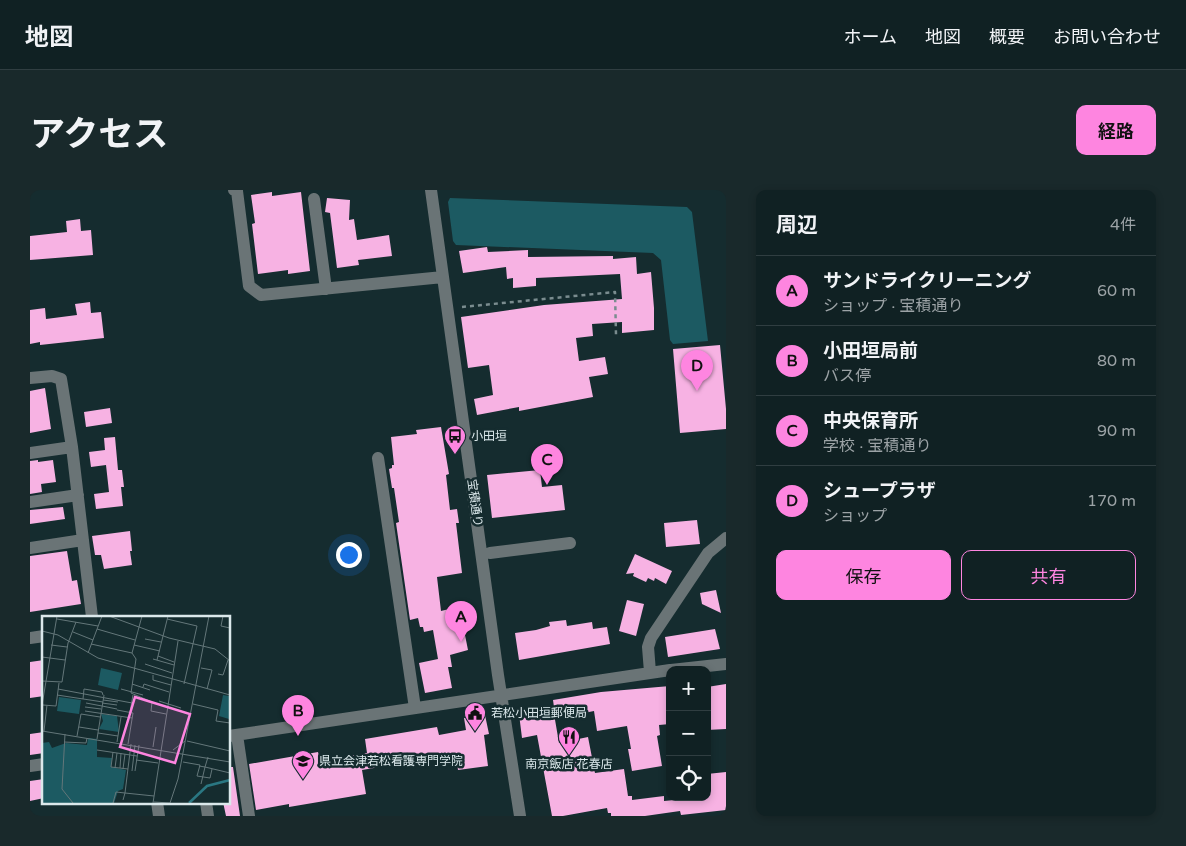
<!DOCTYPE html>
<html lang="ja">
<head>
<meta charset="utf-8">
<style>
	:root { --surface:#102123; --page:#19292b; --text:#f1f3f6; --muted:#9ca3a6; --line:#303e41; --accent:#fe85e0 }
	body { margin:0; font-family:"Varela Round","Noto Sans JP",sans-serif; background:var(--page); color:var(--text) }
	.controls { position:absolute; right:15px; bottom:15px; display:grid; overflow:hidden; border-radius:10px; box-shadow:0 2px 8px #0003 }
	.controls button { width:45px; height:45px; display:grid; place-items:center; padding:0; border:0; border-bottom:1px solid var(--line); background:var(--surface); color:var(--text); font:25px sans-serif }
	.you { position:absolute; left:318px; top:364px; width:18px; height:18px; margin:-12px; border:4px solid #fff; border-radius:50%; background:#1a73e8; box-shadow:0 0 0 8px #1a73e833 }
	.badge { display:grid; place-items:center; width:32px; height:32px; border-radius:50%; background:var(--accent); color:#111; font-size:16px; font-weight:700 }
	.pin { position:absolute; translate:-50% -41px; filter:drop-shadow(0 1px 2px #0008) }
	.pin::after { content:''; position:absolute; top:26px; width:18px; height:15px; background:inherit; clip-path:polygon(0 0,100% 0,50% 100%) }
	.list { margin:0; padding:0; list-style:none }
	h2 { display:flex; justify-content:space-between; align-items:center; height:65px; margin:0; padding:0 20px; font-size:21px }
	h2 small { font-size:16px; font-weight:400; color:var(--muted) }
	.list li { display:grid; grid-template-columns:32px 1fr auto; gap:15px; align-items:center; box-sizing:border-box; height:70px; padding:0 20px; border-top:1px solid var(--line) }
	.list b { display:block; font-size:19px; white-space:nowrap }
	.list p { margin:0; font-size:16px; white-space:nowrap; color:var(--muted) }
	.list em { font-size:16px; font-style:normal; color:var(--muted) }
	.actions { display:flex; gap:10px; padding:15px 20px }
	.actions a { flex:1; padding:11px 0; border:1px solid var(--accent); border-radius:10px; text-align:center; font-size:18px; color:var(--accent) }
	.actions .main { background:var(--accent); color:#111 }
	.icon { flex:none; width:28px; height:28px; fill:none; stroke:currentColor; stroke-width:2; stroke-linecap:round; stroke-linejoin:round }
	.map { position:relative; flex:none; width:696px; height:626px; overflow:hidden; border-radius:10px }
	header { display:flex; align-items:center; gap:30px; box-sizing:border-box; height:70px; padding:0 25px; background:var(--surface); border-bottom:1px solid var(--line) }
	header strong { font-size:24px }
	nav { display:flex; gap:28px; margin-inline-start:auto; font-size:18px }
	.intro { display:flex; align-items:center; justify-content:space-between; box-sizing:border-box; height:120px; padding:0 30px }
	h1 { margin:0; font-size:35px }
	.button { padding:12px 22px; border-radius:10px; background:var(--accent); color:#111; font-size:18px; font-weight:700 }
	main { display:flex; gap:30px; padding:0 30px }
	aside { flex:1; background:var(--surface); border-radius:10px; box-shadow:0 2px 8px #0003 }
	.map>svg:first-child { display:block }
	.green { fill:#1c5a62 }
	.building { fill:#f7b2e3 }
	.lines { fill:none; stroke-linecap:round; stroke-linejoin:round }
	.path { stroke:#7a8c8f; stroke-width:2.5; stroke-dasharray:4 4; stroke-linecap:butt }
	.minor { stroke:#6a7476; stroke-width:12 }
	.labels { text-anchor:middle; dominant-baseline:central; stroke-width:5; stroke-linejoin:round; paint-order:stroke }
	.poi-label { font-size:12px; fill:#dbe8eb; stroke:#152c2f; text-anchor:start }
	.street-label { font-size:12px; fill:#dbe8eb; stroke:#152c2f }
	.inset-river { fill:none; stroke:#2a7782; stroke-width:2.5 }
	.inset-road { fill:none; stroke:#64777a; stroke-width:1 }
	.view { fill:#fe85e0; fill-opacity:0.15; stroke:#fe85e0; stroke-width:2.5 }
	.inset-edge { fill:none; stroke:#dbe8eb; stroke-width:2.5 }
</style>
</head>
<body>
<header>
<strong>地図</strong>
<nav><a>ホーム</a><a>地図</a><a>概要</a><a>お問い合わせ</a></nav>
</header>
<div class="intro"><h1>アクセス</h1><a class="button">経路</a></div>
<main>
<div class="map">
<svg width="696" height="626" viewBox="0 0 696 626">
	<rect width="100%" height="100%" fill="#152c2f"/>
	<!-- green -->
	<path class="green" d="M420,8L657,17L662,22L678,151L643,154L640,150L631,70L623,63L426,55L423,51L418,12Z"/>
	<!-- building -->
	<path class="building" d="M242,2V6L271,2L280,81L258,84V80L228,84L222,34L225,33L221,5Z
		M297,8L320,10L319,30L324,29L327,50L359,45L362,66L328,70L329,75L307,78L300,23L295,22Z
		M50,29L51,41L61,40L63,65L0,70V46L37,42L36,31Z
		M457,57L458,62L498,60V67L583,66V69L606,67L607,84L621,82L624,118V140L592,143V132L562,134L563,146L546,148L549,171L575,167L578,184L559,187L563,207L489,221V217L447,225L444,209L463,205L459,175L438,178L431,127L514,115L592,109L590,84L506,88V96L483,98V88L477,89L476,77L433,83L429,61Z
		M60,112L61,123L71,122L74,148L10,155V152L0,154V120L15,118L16,129L47,125L45,114Z
		M690,155L696,219V239L650,243L643,159Z
		M15,198L21,239L0,243V201Z
		M80,218L82,233L56,237L54,222Z
		M411,237L419,284L416,285L420,320L427,319L429,333H426L432,383L407,387L411,421L419,419L420,421L438,418L441,433L433,435L438,460L420,465L422,477H418L422,498L395,503L389,473L408,469L403,440L394,442L393,437H390L388,428L380,430L366,333L369,332L364,298H362L359,279L362,278V275H364L361,247L387,244L386,240Z
		M85,247L88,280H92L94,297H91L93,316L66,319L64,304L79,302L76,275L61,277L59,262L75,260L74,248Z
		M8,270V272L23,270L26,292L11,294L12,302L0,304V271Z
		M510,280L512,297L532,295L535,320L462,328L457,285Z
		M33,317L35,329L0,334V320Z
		M667,330L670,354L636,357L634,333Z
		M100,341L102,361H100L102,375L74,379L71,365H65L62,346Z
		M37,361L42,391L47,390L51,414L0,422V366Z
		M605,364L642,381L636,394L625,388L624,391L618,388L616,392L603,386L604,383L596,384Z
		M686,400L691,423L672,414L670,403Z
		M597,410L614,414L606,446L589,441Z
		M536,430L537,436L562,432L563,439L577,437L580,454L489,470L485,443L506,440L520,436L519,432Z
		M685,439L690,459L638,467L635,447Z
		M14,470V506L0,508V472Z
		M696,494V539L677,540V497Z
		M640,496V534L629,535L630,545L627,546L632,576L602,581L598,559H601L597,536L567,541L564,521L554,523V519L525,524L523,510L571,502Z
		M523,518L529,553L558,547L565,583L594,579L598,606H602V610L634,606V611L677,607V584L696,582V620L651,625L650,621L615,626H581V623H578L577,618L533,626H522L507,545L492,548L489,524Z
		M455,525L459,544L454,545L458,576L428,580L426,564L332,580L336,604L259,617V614L226,620L219,574L288,562L290,571L337,563L335,549L407,537L409,545L436,540L434,528Z
		M14,542V563L0,565V544Z
		M199,577H203L210,626H196L193,612H199Z
		M14,589V608L0,611V591Z"/>
	<g class="lines">
		<!-- path -->
		<path class="path" d="M432,117L585,102L586,145"/>
		<!-- minor -->
		<path class="minor" d="M204,0L207,1L219,96L231,105L413,87
			M401,0L468,485L490,626
			M284,9L296,99
			M0,188L22,186L31,189L42,257L62,427
			M0,263L42,257
			M348,268L385,518
			M0,312L48,305
			M0,358L53,350
			M460,363L540,353
			M0,448L14,446
			M641,480L696,474
			M620,482L618,457L621,448L678,363L696,348
			M207,545L219,626
			M199,546L640,480
			M0,576L14,574
			M127,612L129,626
			M176,612L178,626"/>
	</g>
	<!-- icons -->
	<defs>
		<g id="bus-pin" transform="scale(1.125)"><path d="M0 17L-7.5 6A9.5 9.5 0 1 1 7.5 6Z" fill="#fe85e0" stroke="#152c2f"/><path d="M-5-6H5V4H4V6H2V4H-2V6H-4V4H-5ZM-3.5-4V0h7V-4ZM-3.5 1.2v1.5H-2V1.2ZM2 1.2v1.5H3.5V1.2Z" fill="#111"/></g>
		<g id="civic-pin" transform="scale(1.125)"><path d="M0 17L-7.5 6A9.5 9.5 0 1 1 7.5 6Z" fill="#fe85e0" stroke="#152c2f"/><path d="M-.6-6.5H3V-4.5H.6V-3L4-1V1h2V6H-6V1h2V-1L-.6-3ZM-1.2 2.5V6h2.4V2.5Z" fill="#111"/></g>
		<g id="restaurant-pin" transform="scale(1.125)"><path d="M0 17L-7.5 6A9.5 9.5 0 1 1 7.5 6Z" fill="#fe85e0" stroke="#152c2f"/><path d="M-5-6h1v4h1v-4h1v4h1v-4h1v5L-1.5 .5V6h-2V.5L-5-1ZM5-6V6H3V1.5H1.5Q1.5-4 5-6Z" fill="#111"/></g>
		<g id="school-pin" transform="scale(1.125)"><path d="M0 17L-7.5 6A9.5 9.5 0 1 1 7.5 6Z" fill="#fe85e0" stroke="#152c2f"/><path d="M0-5L7-2L0 1L-7-2ZM-4 1L0 2.5L4 1V4Q0 6-4 4Z" fill="#111"/></g>
	</defs>
	<g fill-rule="evenodd">
		<use href="#bus-pin" x="425" y="246"/>
		<use href="#civic-pin" x="445" y="523"/>
		<use href="#restaurant-pin" x="539" y="547"/>
		<use href="#school-pin" x="273" y="571"/>
	</g>
	<g class="labels">
		<!-- poi labels -->
		<g class="poi-label">
			<text x="441" y="246">小田垣</text>
			<text x="461" y="523">若松小田垣郵便局</text>
			<text x="289" y="571">県立会津若松看護専門学院</text>
			<text x="539" y="574" text-anchor="middle">南京飯店 花春店</text>
		</g>
		<!-- street labels -->
		<g class="street-label">
			<text transform="translate(445 313) rotate(82)">宝積通り</text>
		</g>
	</g>
	<!-- overview -->
	<g transform="translate(12 426)">
		<rect width="188" height="188" fill="#152c2f"/>
		<path d="M59,52L80,57L76,74L56,69ZM181,79L187,80V103L177,100ZM17,81L39,84L37,98L15,95ZM59,98L75,100L77,116L57,113L61,105ZM46,122L55,123V141L70,142L69,151L84,154L81,173L76,175L72,187H0V127L7,126L10,132L24,127L45,129Z" fill="#1c5a62"/>
		<path class="inset-river" d="M147,187L165,170L188,164"/>
		<path class="inset-road" d="M67,0L127,22L173,33L188,45M100,0L90,37L94,43L89,77L110,86L109,95L124,98M181,0L179,10L188,12M15,3L56,10M125,3L155,10L142,68M55,13L93,24M0,15L16,19L56,42L188,79M31,16L51,24M103,23L119,26M49,28L90,37M9,29L25,31M92,29L118,35M46,37L60,0M116,40L132,46M0,41L23,44M111,43L132,49M115,44L126,0M103,48L130,57M159,52L170,54L165,73M176,58L181,59L186,44M111,59V64L129,69M0,65L20,66L26,27L34,6M90,68L108,74M101,71L102,68L127,76M16,73L90,87M79,73L101,79M15,79L61,86M41,83L42,73L60,76L61,79M61,84L76,86M117,85L139,92M44,87L60,90M60,87L75,89M151,88L176,94L174,105L188,107M0,89L15,0M1,89L14,90L17,67M60,90L75,93M43,91L59,93M75,94L91,97L86,128M43,95L90,102M88,96L91,79M37,111L56,114M0,115L188,146M2,115L5,89M56,117L76,120M23,118L20,173L31,187M35,120L39,98L58,101M55,123L62,79M145,125L188,135M22,126L44,127L45,122M75,126L79,101M89,128L83,177L112,180M111,131L114,111M55,134L95,140M131,134L143,125M71,136L69,151L86,153M94,144L116,147M141,146L158,149L155,160L168,162L170,153M157,150L163,151L166,141M73,152L75,137M78,152L79,137M81,153L83,138M90,155L93,129M93,155L97,129M159,168L163,151L188,157M112,186L128,187M71,187L74,176L83,177L81,184M111,187L136,25M128,187L136,163L167,0"/>
		<path class="view" d="M93,81L148,98L133,147L78,131Z"/>
		<rect width="188" height="188" class="inset-edge"/>
	</g>
</svg>
<div class="controls">
<button>+</button>
<button>−</button>
<button><svg class="icon" aria-label="locate" viewBox="0 0 24 24"><circle cx="12" cy="12" r="6"/><path d="M12 2v4M12 18v4M2 12h4M18 12h4"/></svg></button>
</div>
<div class="you"></div>
<div class="pin badge" style="left:431px;top:452px">A</div>
<div class="pin badge" style="left:268px;top:546px">B</div>
<div class="pin badge" style="left:517px;top:295px">C</div>
<div class="pin badge" style="left:667px;top:201px">D</div>
</div>
<aside>
<h2>周辺<small>4件</small></h2>
<ul class="list">
<li><span class="badge">A</span><div><b>サンドライクリーニング</b><p>ショップ · 宝積通り</p></div><em>60 m</em></li>
<li><span class="badge">B</span><div><b>小田垣局前</b><p>バス停</p></div><em>80 m</em></li>
<li><span class="badge">C</span><div><b>中央保育所</b><p>学校 · 宝積通り</p></div><em>90 m</em></li>
<li><span class="badge">D</span><div><b>シュープラザ</b><p>ショップ</p></div><em>170 m</em></li>
</ul>
<div class="actions"><a class="main">保存</a><a>共有</a></div>
</aside>
</main>
</body>
</html>
